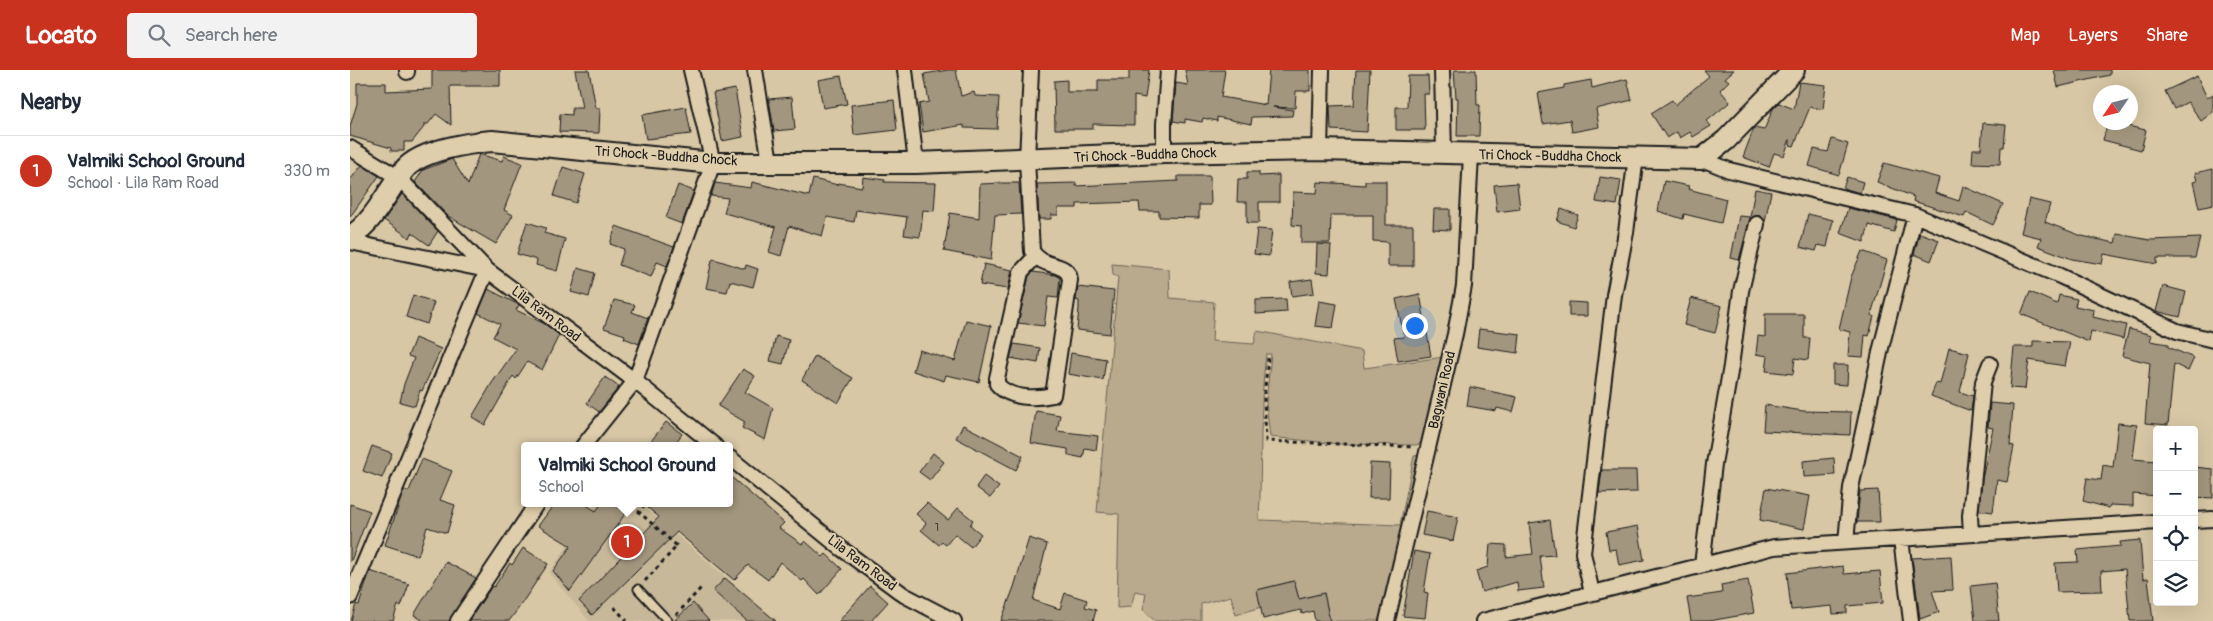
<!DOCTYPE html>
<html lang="en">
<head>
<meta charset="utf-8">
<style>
	:root { --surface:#fff; --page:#f2f2f3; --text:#1f2937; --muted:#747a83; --line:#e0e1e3; --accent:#c8321e }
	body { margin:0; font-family:Pangolin,sans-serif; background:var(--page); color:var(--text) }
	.controls { position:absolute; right:15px; bottom:15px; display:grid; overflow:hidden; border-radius:5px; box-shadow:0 5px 20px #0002 }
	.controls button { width:45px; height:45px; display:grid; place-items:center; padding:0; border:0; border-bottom:1px solid var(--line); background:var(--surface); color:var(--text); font:25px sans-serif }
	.compass { position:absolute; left:1743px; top:15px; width:45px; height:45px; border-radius:50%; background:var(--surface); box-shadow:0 5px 20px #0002; rotate:235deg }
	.you { position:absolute; left:1064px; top:255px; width:18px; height:18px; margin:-12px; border:4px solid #fff; border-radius:50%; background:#1a73e8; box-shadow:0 0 0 8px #1a73e833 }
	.badge { display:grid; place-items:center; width:32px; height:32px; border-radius:50%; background:var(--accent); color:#fff; font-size:16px; font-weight:700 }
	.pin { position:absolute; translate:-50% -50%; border:2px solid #fff; box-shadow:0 1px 5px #0006 }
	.popup { position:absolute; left:171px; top:372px; width:212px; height:65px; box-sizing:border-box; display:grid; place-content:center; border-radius:5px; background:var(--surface); filter:drop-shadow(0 1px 4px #0005); font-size:16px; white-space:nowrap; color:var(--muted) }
	.popup b { font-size:19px; color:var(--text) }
	.popup::after { content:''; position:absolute; left:50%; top:100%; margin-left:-10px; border:10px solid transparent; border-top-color:var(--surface) }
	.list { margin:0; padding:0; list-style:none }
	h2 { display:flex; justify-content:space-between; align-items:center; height:65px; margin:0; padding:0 20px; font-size:21px }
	h2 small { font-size:16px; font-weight:400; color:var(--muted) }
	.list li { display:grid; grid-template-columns:32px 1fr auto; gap:15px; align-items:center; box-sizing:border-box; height:70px; padding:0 20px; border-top:1px solid var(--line) }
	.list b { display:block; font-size:19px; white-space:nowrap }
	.list p { margin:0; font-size:16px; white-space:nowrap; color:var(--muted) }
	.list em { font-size:16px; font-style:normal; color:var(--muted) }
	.icon { flex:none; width:28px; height:28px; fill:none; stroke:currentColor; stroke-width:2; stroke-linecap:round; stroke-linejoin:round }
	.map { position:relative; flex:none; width:1863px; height:551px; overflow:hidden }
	header { display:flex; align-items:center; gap:30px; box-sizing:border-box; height:70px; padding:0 25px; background:var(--accent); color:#fff }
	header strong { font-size:24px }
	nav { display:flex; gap:28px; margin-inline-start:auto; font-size:18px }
	.search { width:350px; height:45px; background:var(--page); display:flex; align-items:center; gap:12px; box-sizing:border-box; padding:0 18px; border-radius:5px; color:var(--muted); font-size:19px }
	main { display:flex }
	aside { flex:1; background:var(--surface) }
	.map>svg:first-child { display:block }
	.built { fill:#c7b899 }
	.green { fill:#b9aa8e; stroke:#6a6355 }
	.building { fill:#a3967e; stroke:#1c1c1c }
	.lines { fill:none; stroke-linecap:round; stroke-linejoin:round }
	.lane-casing { stroke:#1c1c1c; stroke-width:11 }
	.street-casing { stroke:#1c1c1c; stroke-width:18 }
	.secondary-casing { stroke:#1c1c1c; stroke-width:24 }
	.path { stroke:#1c1c1c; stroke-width:3; stroke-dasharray:4 4; stroke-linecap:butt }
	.lane { stroke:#dfceab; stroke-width:7 }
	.street { stroke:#dfceab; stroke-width:14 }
	.secondary { stroke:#dfceab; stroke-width:20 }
	.labels { text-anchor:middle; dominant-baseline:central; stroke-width:4; stroke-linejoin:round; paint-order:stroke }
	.number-label { font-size:11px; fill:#3e3a34 }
	.street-label { font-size:14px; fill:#1c1c1c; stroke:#dfceab }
</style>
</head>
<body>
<header>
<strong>Locato</strong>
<div class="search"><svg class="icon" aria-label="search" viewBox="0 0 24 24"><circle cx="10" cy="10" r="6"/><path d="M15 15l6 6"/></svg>Search here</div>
<nav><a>Map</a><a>Layers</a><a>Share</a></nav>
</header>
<main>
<aside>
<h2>Nearby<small></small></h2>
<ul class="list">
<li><span class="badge">1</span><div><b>Valmiki School Ground</b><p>School · Lila Ram Road</p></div><em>330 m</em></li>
</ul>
</aside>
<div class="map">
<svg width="1863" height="551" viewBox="0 0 1863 551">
	<rect width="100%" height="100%" fill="#d7c7a5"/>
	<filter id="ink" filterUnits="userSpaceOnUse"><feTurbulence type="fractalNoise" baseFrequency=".02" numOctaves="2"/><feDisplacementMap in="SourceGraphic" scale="10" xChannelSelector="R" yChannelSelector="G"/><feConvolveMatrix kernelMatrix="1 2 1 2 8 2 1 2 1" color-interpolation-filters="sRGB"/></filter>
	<g filter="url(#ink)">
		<!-- built -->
		<path class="built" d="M247,433H289L427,551H239L199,503Z"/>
		<!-- green -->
		<path class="green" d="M762,194L819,199L820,228L864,232L862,271L904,274L907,261L1012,281L1014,298L1094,287L1075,372L1066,375L989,374L920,367L916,332L921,284H916C909,339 912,395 909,450L1050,455L1064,386L1072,385L1032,551H980L974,523L949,529L944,511L907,520L911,537L886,545L881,526L851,534V551H805L793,540L796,523L785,521L781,537L767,538L769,444L747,442L768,207L763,205Z"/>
		<!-- building -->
		<path class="building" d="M82,0H150V16H100L101,55L86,44L78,54H74V57L62,72H54V81H41V78L0,66V56L7,34V13H36V21L82,19Z
			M225,0H239L246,38H250L249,63L209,62L210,44L222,45V38H232Z
			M598,0H606L611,26L624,22L625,26L649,27L647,59L614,58V55L573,62L569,34L579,32L574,4Z
			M779,0H799L795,28L784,26V55L743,54V59H705L704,11L717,10V22H748V10H779Z
			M835,0H875L871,27L916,35L919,0H960V21H946L945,38L923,37L943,40L942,46L902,47L901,54L867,47V51L853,48L852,52L835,49V53L823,51L826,13L838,15Z
			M1006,0H1020L1017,62L981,60L980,36L1004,35Z
			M1104,0H1126L1127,35H1130L1129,66H1107L1108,28H1106Z
			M1354,0H1384L1375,8L1379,11L1370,20L1380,32L1357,51L1361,56L1343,67L1340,62L1330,68L1327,62L1317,68L1301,43L1322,30L1325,35L1359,6Z
			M1704,0H1760V5L1708,17Z
			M491,6L497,34L473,38L468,10Z
			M1058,6H1078L1079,24H1074L1075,60H1046V37H1057Z
			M1847,6L1857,28L1863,24V42L1851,51L1838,32L1824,39L1815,21Z
			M1277,9L1282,30L1246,39L1249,57L1222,62L1220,50L1193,54L1188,23L1214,18V15L1241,10L1242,18Z
			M1449,12L1476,15L1473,39L1460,37L1444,76L1440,75V69L1434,86L1424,83L1419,97L1393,87L1404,58L1414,60L1423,39L1429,33L1444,39Z
			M385,19L393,67L372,71L363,23Z
			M442,27L445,59L424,61L419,29Z
			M544,30L547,60L504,65L501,35Z
			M336,37L341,64L296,69L292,45Z
			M1758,52L1796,60L1791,80L1753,70Z
			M1633,53L1656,55L1654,77H1651L1650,94L1622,93L1623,79H1631Z
			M1482,69L1498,74L1489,105L1459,96L1464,79L1478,82Z
			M129,84L152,91L154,86L172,93L154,140L163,145L146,174L98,146L65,112L73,100L102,89L118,115Z
			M1534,93L1589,108L1585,123L1609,131L1613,116L1653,134L1643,155L1616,142L1614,147L1563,131L1564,127L1527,112Z
			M12,95L29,106L0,147V110Z
			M213,97L235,104L226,133L204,126Z
			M1863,99V135L1849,138L1843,112L1847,111L1845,103Z
			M897,102H909V106L929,105V132H909V153H897V132H887L888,109H897Z
			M828,106H860L861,135H849V148L809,147V141H790L789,132L727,134V138H708V145H701V149H689L687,114L726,113V116L828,111Z
			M513,107L535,110L534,112L586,113L584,141L573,140L570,167L554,165L557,147L506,140L504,152L477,147L472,166L439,156L431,186L419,182L426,157L374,143L378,128L361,126L365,113L401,118L402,112L459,126L463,109L488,115V113L512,117Z
			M1250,107L1271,110L1267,135L1246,132Z
			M1497,107L1513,112L1510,123L1493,118Z
			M1015,111H1036V155H1063V196H1038V172L1023,171V145H981L980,173H951V156L942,155L943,122L967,123L968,112L1015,115Z
			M1314,111L1339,116L1338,119L1376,129L1371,153L1334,144L1333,149L1308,141Z
			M653,113H669L671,144L645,145L641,190L594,181L600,143L629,148L630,114Z
			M1167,113L1170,139L1147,142L1144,115Z
			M328,115L344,121L332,154L316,148Z
			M1405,119L1421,122L1415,151L1409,145L1400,148L1389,190L1381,188L1389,146L1400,147Z
			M52,124L88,161L79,175L62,163L60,168L34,150Z
			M1679,129L1700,134L1695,152L1732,166L1765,173L1767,164L1800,170L1850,168L1845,188H1807V194L1754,184L1752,194L1722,189L1688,176L1691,168L1671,163Z
			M1498,138L1547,150L1544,162L1519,155L1514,172L1490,163Z
			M1084,139H1100V160L1083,159Z
			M1211,139L1228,145L1224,157L1207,151Z
			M1458,144L1483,150L1477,177L1468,175L1466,181L1450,177Z
			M177,152L196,158L194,163L215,169L207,201L186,195L187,190L167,184Z
			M266,156L324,177L317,196L307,192L301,207L269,195L274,179L260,174Z
			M907,159L922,160L919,186L904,184Z
			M1570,163L1589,170L1581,191L1564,184Z
			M967,174L981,175L979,204L966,203Z
			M1512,181L1537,190L1521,245L1524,246L1519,266L1515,265L1513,287L1498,286L1500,262L1489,259L1501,207Z
			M364,189L395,199L396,195L408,199L403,217L380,211L377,222L356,218L362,190Z
			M634,194L662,200L658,219L630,215Z
			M228,198L245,203L239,227L221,222Z
			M683,202L705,205L710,208L708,228L698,227L694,256L668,253L679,206Z
			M962,209L964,223L942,226L940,212Z
			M1813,216L1836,222L1830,247L1806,241Z
			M728,217L764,221L760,264L727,260L729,238V231L726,230Z
			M138,219L169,235L166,240L195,254L209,265L192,300L177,292L166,309L163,306L135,355L122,347L142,313L166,279L143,267L150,254L128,243Z
			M1680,222L1707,234L1709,225L1727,229L1725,236L1744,240L1743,247L1776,255L1773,269L1741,261L1739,272L1671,244Z
			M1070,224L1081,286L1048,291L1044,268L1054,267L1046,229Z
			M63,225L84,232L77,254L56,247Z
			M1341,228L1372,236L1365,263L1334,255Z
			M936,229L937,242L906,244V230Z
			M264,230L285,235L282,242L298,248L289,274L274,268L275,265L254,258Z
			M969,231L987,234L983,258L965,256Z
			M1219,232L1237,233V246H1219Z
			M1415,244H1454V268H1460L1458,290L1445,288L1443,304L1416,301L1418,286L1406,284L1408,266L1415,267Z
			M616,250L641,256L629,312L596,305L594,311L563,301L569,280L605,291Z
			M1129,259L1170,264L1168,283L1127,277Z
			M1779,259L1802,265L1800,271L1818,274V277L1844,288L1838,301L1824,294L1818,355L1795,353L1800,293L1772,286Z
			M426,266L439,270L433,294L420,291Z
			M65,268L91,279L72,321L70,320L65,336L50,332L54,314L64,288L58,286Z
			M1683,271L1720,272L1715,296L1679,290L1675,319L1660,318L1664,277H1683Z
			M664,274L690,278L688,293L660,288Z
			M1599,278L1619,283L1610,322L1623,326L1621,341L1581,326L1586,313L1590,314Z
			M721,283L756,289L753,310L718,304Z
			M465,286L503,308L488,333L452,310Z
			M1483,295H1498L1497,315L1483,314Z
			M393,299L405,306L395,322L423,338L415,370L392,358L395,352L368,336Z
			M255,307L269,317L249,342L237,333Z
			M1120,317L1167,327L1163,342L1147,338L1146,341L1117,336Z
			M1640,333L1663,335L1660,375L1664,376L1657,412L1647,410L1643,442L1629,440L1632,409L1643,358L1638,357Z
			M1415,335L1453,341L1501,342L1500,365L1413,361Z
			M686,341L710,345L707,361L748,366L746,380L735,378L733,388L718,385V379L681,373Z
			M316,352L332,364L323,376H297Z
			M1768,353L1787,355L1783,389L1807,391V426L1783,424V436L1760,435L1759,438L1733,431L1737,408L1751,410L1753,395L1763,397Z
			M613,355L673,386L666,400L606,368Z
			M22,376L42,383L32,408L13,401Z
			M583,383L594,392L580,410L569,402Z
			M1484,388L1485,405L1454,407L1453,391Z
			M72,389L102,401L90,430L105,435L97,463L77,457L68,486L35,475L54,420L59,421Z
			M1020,393L1040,394L1039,428H1019Z
			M1844,397L1863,399V428L1844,427Z
			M1252,400H1286L1287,422L1249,423Z
			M380,406L434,453L429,458L452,474L455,471L473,487L476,484L492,499L469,525L454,509L452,511L430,492L418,510L398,495L384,510L327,462L242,545L229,531L309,447L292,433H380Z
			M634,406L649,417L640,428L626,417Z
			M1416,418L1460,426L1454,459L1410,450Z
			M1528,420L1530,452H1507L1510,421Z
			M205,433H233L246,441L252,433H283L220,521L203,501L221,476L188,456Z
			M577,433L598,450L608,438L623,450L620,455L631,464L621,477L605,464L596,475L592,472L589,475L571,460L576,453L566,444Z
			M0,434L20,441L1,491H0Z
			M1077,441L1108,447L1103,471L1072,465Z
			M1200,450L1205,485L1190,486L1194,518L1168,521L1167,512L1132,522L1126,501L1138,497L1140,474L1156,475V487L1183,484L1179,453Z
			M1288,456L1294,490L1269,495L1266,479L1259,480L1256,462Z
			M679,468L697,474L683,530L710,539L715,523L737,530L735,537L746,540L743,551H651L664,517Z
			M1790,470L1793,509L1798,508L1803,551H1780L1775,499L1751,501L1752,521L1707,522L1705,493L1728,492L1727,480L1771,476L1770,472Z
			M173,478L198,494L168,539L159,551H119L142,516L144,517L160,493L162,495Z
			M1064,481L1080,484L1074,522L1078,523L1075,548L1053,546Z
			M1601,486L1603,520L1582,521L1589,542L1570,549L1562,488Z
			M96,492L126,508L99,551H74L64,545Z
			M1493,496L1494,504L1530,501L1533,533L1497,536V543L1483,544L1482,536L1441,540L1437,503Z
			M20,501L59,514L51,537L48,535L43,551H1L6,534L9,535Z
			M375,508L426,551H397L363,521Z
			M1398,510L1404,543L1359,551H1341L1337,528L1372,523L1371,515Z
			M944,511L949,529L974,523L980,551H965L963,541L952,544L951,540L913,549L907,520Z
			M1645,513L1649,551H1625L1621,516Z
			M520,516L538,532L521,551H489Z
			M343,533L359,551H324Z"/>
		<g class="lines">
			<!-- lane casing -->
			<g class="lane-casing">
				<path id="lane" d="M288,519L318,551"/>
			</g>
			<!-- street casing -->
			<g class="street-casing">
				<path id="street" d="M57,0V2
					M405,0L420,92
					M555,0L566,93
					M681,0L677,90L682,181C693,200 719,191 720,210L703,325C685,329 659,329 647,314V308L671,202L685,187
					M1092,0L1094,84
					M0,78L49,108L137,200L0,527
					M970,80L972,0
					M814,83V54L818,0
					M1352,89L1379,100L1565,145
					M0,172L137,200L285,311L365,376
					M233,376L285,311L363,93L341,0
					M380,388L492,479L554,525L604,551
					M1844,450L1863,449
					M1621,464L1620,446L1633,312L1640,294
					M1551,469L1561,551
					M1496,472L1501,418L1531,278L1565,145L1710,206L1827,261L1863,270
					M1352,495L1364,394L1381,296L1391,221L1407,154
					M1242,523L1233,483L1264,225L1276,162L1286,87
					M108,551L187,433
					M1037,551L1105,264L1114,216L1121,85
					M1133,551L1424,477L1807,452"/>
			</g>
			<!-- secondary casing -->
			<g class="secondary-casing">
				<path id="secondary" d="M0,167C26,150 36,122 55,99C71,80 119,73 142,71L363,93H566L814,83L970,80L1352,89L1376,70L1444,0"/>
			</g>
			<!-- path -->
			<path class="path" d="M918,288L914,327L916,371L1064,377
				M295,511L327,476L289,442L296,433
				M264,537L277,551
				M326,545L351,518"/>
			<!-- lane -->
			<use href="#lane" class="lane"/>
			<!-- street -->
			<use href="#street" class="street"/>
			<!-- secondary -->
			<use href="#secondary" class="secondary"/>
		</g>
	</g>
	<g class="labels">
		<!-- number labels -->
		<g class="number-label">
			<text x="587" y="457">1</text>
		</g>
		<!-- street labels -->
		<g class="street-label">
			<text transform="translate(795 85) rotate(-2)">Tri Chock -Buddha Chock</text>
			<text transform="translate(316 86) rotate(4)">Tri Chock -Buddha Chock</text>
			<text transform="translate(1200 86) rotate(1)">Tri Chock -Buddha Chock</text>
			<text transform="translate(196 244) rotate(37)">Lila Ram Road</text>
			<text transform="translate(1092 320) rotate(-77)">Bagwani Road</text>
			<text transform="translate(512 493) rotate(37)">Lila Ram Road</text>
		</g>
	</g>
</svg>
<div class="controls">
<button>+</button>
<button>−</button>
<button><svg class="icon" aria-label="locate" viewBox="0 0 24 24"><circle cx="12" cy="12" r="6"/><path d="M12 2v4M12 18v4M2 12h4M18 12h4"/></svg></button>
<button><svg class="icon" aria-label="layers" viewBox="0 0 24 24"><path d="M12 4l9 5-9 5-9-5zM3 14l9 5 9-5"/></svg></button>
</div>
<svg class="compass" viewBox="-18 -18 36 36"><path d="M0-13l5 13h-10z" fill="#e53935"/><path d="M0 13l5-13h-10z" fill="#747a83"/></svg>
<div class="you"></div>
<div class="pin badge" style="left:277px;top:472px">1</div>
<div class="popup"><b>Valmiki School Ground</b>School</div>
</div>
</main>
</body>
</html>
